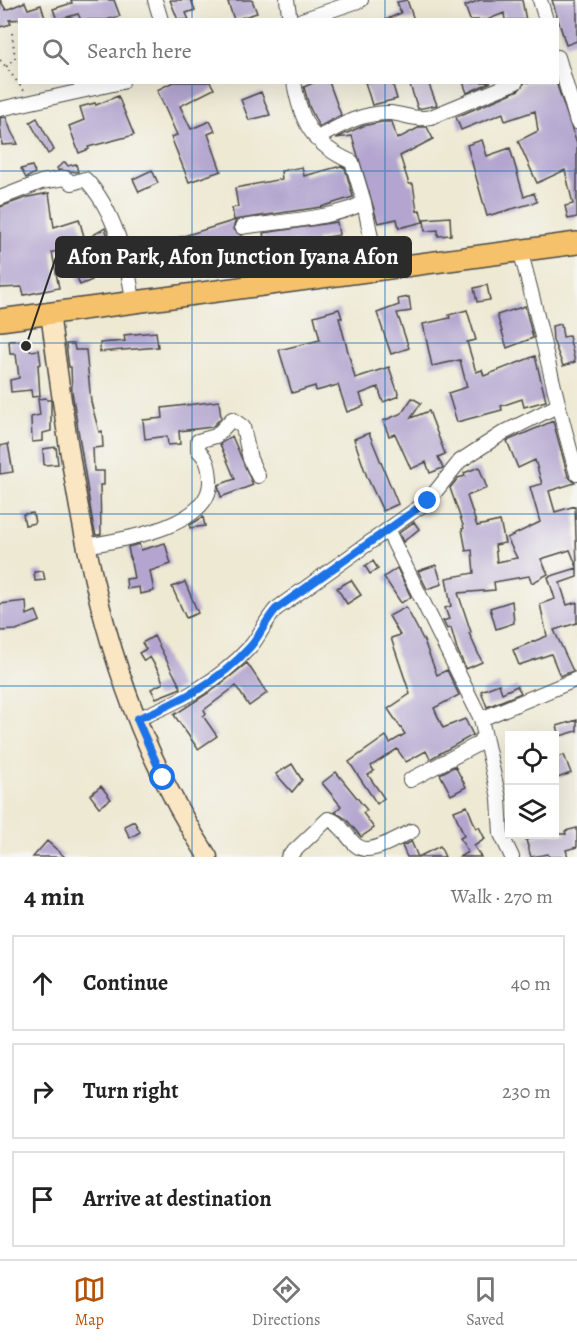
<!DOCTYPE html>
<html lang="en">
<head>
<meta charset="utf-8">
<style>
	:root { --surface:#fff; --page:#f2f2f2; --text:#222; --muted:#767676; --line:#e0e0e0; --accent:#b45309 }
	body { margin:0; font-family:Alegreya,serif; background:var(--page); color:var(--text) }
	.controls { position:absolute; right:18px; bottom:18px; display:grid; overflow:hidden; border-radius:0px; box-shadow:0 6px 24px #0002 }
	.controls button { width:54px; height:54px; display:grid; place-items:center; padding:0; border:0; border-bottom:2px solid var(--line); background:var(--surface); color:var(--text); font:30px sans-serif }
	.stop { position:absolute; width:18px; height:18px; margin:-14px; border:4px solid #1a73e8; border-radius:50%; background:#fff }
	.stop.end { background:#1a73e8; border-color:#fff; box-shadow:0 2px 6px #0008 }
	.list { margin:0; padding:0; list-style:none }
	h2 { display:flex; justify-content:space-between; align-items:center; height:78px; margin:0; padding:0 24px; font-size:26px }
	h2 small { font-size:20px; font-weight:400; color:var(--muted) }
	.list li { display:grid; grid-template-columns:39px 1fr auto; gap:18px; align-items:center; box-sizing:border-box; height:96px; margin:0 12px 12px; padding:0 12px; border:2px solid var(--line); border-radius:0px }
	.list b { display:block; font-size:22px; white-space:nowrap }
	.list em { font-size:20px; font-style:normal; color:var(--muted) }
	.icon { flex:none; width:33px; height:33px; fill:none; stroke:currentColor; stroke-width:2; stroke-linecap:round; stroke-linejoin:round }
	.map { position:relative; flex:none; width:577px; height:857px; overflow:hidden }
	.search { position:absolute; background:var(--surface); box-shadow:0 6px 24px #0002; left:18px; right:18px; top:18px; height:66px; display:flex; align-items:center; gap:15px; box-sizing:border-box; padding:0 21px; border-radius:0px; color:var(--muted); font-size:22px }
	.sheet { height:402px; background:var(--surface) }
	nav { display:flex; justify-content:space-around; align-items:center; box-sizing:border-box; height:84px; border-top:2px solid var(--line); background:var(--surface); font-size:16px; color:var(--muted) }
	nav a { display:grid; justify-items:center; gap:3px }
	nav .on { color:var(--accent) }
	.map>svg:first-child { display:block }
	.building { fill:#b3a5cf }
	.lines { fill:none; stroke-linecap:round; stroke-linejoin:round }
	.minor-casing { stroke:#484844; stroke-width:16 }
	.secondary-casing { stroke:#484844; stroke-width:21 }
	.trunk-casing { stroke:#484844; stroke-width:24 }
	.path { stroke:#484844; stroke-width:2; stroke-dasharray:1.5 4.5; stroke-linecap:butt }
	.minor { stroke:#fff; stroke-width:14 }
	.secondary { stroke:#fbe6c4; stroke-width:18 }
	.trunk { stroke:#f5c16b; stroke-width:21 }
	.route { stroke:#1a73e8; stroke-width:8 }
	.grid { fill:none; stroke:#1f6fb2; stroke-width:1.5; stroke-opacity:0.55 }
	.leader { fill:none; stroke:#2b2b2b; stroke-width:2 }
	.callout-dot { fill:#2b2b2b; stroke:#f6f6f2; stroke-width:2 }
	.callout { fill:#2b2b2b; stroke:#2b2b2b; stroke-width:2 }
	.callout-label { font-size:22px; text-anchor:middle; font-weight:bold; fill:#fff }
</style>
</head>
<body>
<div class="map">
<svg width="577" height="857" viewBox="0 0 577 857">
	<rect width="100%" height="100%" fill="#f6f6f2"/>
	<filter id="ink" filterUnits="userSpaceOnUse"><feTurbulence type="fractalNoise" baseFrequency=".0167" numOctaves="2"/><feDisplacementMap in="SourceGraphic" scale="12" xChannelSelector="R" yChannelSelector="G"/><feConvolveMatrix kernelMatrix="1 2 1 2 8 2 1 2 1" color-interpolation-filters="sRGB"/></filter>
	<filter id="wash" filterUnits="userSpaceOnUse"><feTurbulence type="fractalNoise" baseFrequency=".008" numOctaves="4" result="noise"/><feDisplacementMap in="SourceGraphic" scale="24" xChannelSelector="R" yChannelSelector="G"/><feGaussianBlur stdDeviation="1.35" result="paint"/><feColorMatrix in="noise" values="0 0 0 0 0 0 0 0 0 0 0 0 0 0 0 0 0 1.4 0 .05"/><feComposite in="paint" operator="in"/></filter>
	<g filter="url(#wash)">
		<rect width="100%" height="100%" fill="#eee9d3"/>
		<g id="blocks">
			<!-- building -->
			<path class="building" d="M0,0L6,10L25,2L28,9L41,5L45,18L9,20L11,24L0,27Z
				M71,0H114L120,16L106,20H81L78,14L57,20L53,9L72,3Z
				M170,0H191L195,10L186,13L189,20H178Z
				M233,0H252L257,13L234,20L228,2Z
				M407,0L414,20H385L401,13L397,2Z
				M480,0H522L526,20H505L504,13L487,20H470L465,6Z
				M552,0H577V41L566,45Z
				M173,82H210L214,89L180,106L191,129L210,121L215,131L208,134L221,171L189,182L171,137L177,135L157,90Z
				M315,82H329L341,115L319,127L309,106L304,87Z
				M365,82H392L397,99L372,105Z
				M409,82H428L437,105L418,109Z
				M463,82H491L467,93Z
				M525,82H556L577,144V217L568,219L565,206L573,204L565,170L537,183L518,141L538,131L535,111L505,121L503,113L461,130L456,117L519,90Z
				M261,92L270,115L249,120L241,100Z
				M118,96L134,135L88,147L89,149L79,153L69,126L84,120L80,107L95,103L96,105Z
				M6,117L11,131L18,144L2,145L0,118Z
				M37,118L54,150L48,154L30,122Z
				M381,122H392L397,139L420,127H427L433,139L400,156L409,184H413L417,211L420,210L423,222L399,228L397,219L378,223L352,136L336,138L363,126Z
				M482,140L487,156L510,148L524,197L534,193L537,202L487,216L467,145Z
				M65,162L68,166L76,164L78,172L58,170L57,168Z
				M32,166L35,173L26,178L21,169Z
				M341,166L345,168L353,197L321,207L234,220L232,208L238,207L235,188L282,179L281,171L302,167L304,176Z
				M152,170L158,183L139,192L133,179Z
				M49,193L54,227L79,219L85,240L105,228L114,254L103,260L97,248L72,256L70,249L52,252L59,288L24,295L22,287L0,288V207L28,197Z
				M450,217L451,235L438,236V230L425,231L424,219Z
				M236,220L233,229L242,236L243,242L264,237L263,233L337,222L339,235L317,239V243L297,246L296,241L265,248L268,263L260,266L234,267L231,239L174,256L175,261L141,270L136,251L175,242L174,239Z
				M89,272L92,280L80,285L77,277Z
				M487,285L490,300L477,302L474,288Z
				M409,297L411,311L397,313L409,348L391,354L377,313L399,305L398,299Z
				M525,306L533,338L507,348L497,315Z
				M339,309L342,318H339L355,378L389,367L399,396L383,402L378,387L360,394L364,406L347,412L338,385L316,391L315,386L292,393L279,350L320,340L314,316Z
				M467,310L476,340L467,342L476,372L482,370L484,376L535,356L546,401L524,407L522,399L501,406L502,410L457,422L448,393L467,387L460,360L432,366L423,324L450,318L449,315Z
				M561,324L563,337L569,336L575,362L563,366L553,340L552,326Z
				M156,332L158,347L100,352V343L125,341L124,335Z
				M30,340V351L39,350L41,364L38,365L40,396L32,397L31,390L11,392L10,380L19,378L16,354H10L9,341Z
				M66,344H74L75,350H86L91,402L99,432L102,431L103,447L93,448L94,471H104V485H100L101,534L99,535H96L93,524L72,391L71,367H69Z
				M46,398L47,400H51V431L43,433V441L32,442L31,417L40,415L38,399Z
				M412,398L421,403L411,418L429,411L445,454L438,457L443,468L430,473L426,462L411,469L395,434L389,436L383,421L402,413Z
				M219,401L221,418L212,427L179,431L180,444L168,445L167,436L145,439L143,420L163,418L162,408Z
				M553,421L568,476L575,483L549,491L555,512L575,506L577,567L570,550L541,559L548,574L532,583L529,576L494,582L495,590L458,593L471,632L469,633L482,662L466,669L457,649L451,628L447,629L443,621L449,619L445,608L451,606L446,578L474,573L472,550L466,551L462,529L464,528L450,488L458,478L465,476L464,473L479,467L487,488L467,496L477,526L500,521L505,543L495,545L497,562L517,558L507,538L540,522L530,487L542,484L535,460L518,468L507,441Z
				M369,433L398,504L383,511L367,477L354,439Z
				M232,436L253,485L221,497L218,485L235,479L220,444Z
				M8,444L13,472L0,474V446Z
				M56,447L58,464L44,465L43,449Z
				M33,513L35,523L25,525L23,514Z
				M203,517L205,526L190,528V525Z
				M414,522L419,529L403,542L399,533Z
				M165,543L171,564L150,571L154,591L140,594L139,587L127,589L126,579L134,578L128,547L139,544L141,550Z
				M373,561L378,569L370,574L365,566Z
				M436,565L442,584L427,589L418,571Z
				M397,568L411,597L401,603L384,577Z
				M577,568V577L560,583L567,605L577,602V623L554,630L573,671L560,676L551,654L519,665L513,650L547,636L540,604L555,599L548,577Z
				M43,571L45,580L35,581L34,572Z
				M351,580L361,595L347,604L337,588Z
				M185,582L198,613L186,618L172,587Z
				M26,601L27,615L36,611L40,621L16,630L0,631V604Z
				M512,601L514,623L496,629L490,608Z
				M406,607L424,641L437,675L447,670L459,695L434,708L443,728L465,719L473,735L430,759L426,751L406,762L397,749L371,766L374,771L368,775L384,798L377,804L349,762L386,736L390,743L405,734L388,709L410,694L391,638L400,635L389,616Z
				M154,636L181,688L156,698L151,689L163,683L160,674L150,657L144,661L139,653L146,649L142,643Z
				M247,663L267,693L249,706L236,686L204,710L206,714L203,716L217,736L198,749L174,715L216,688Z
				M499,684L502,693L517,686L521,693L487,707L481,691Z
				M577,720V731L560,736L557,726Z
				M564,755L571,773L555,779V758Z
				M292,764L302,780L292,792L276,774Z
				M455,766L466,787L451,795L440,774Z
				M336,772L367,810L363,813L374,828L361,837L346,819L335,812L341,806L322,783Z
				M101,786L111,799L99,807L90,795Z
				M467,806L476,828L479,827L485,839L474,846L481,857H459L468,852L460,838L464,836L454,811Z
				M134,821L140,832L130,838L124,826Z
				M577,828V847L566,850L568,857H549L548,854L531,857L526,840L544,834H566L565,831Z
				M47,841L65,857H33Z
				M411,842V841L418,857H407L402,846Z
				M440,846L445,857H418Z"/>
		</g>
	</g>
	<g filter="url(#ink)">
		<use href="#blocks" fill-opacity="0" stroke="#484844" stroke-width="1.5"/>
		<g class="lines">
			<!-- minor casing -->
			<g class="minor-casing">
				<path id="minor" d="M155,0L161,20
					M287,0L290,20
					M540,0L546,20
					M302,20L361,0
					M558,57L577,122
					M294,82C301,123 313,145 352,162L364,202L377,268
					M0,109L122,82
					M316,139C339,126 362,112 390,113C404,114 417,121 431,117L516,82
					M0,198L41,182L65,178L72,183L85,179C114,208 128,262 133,301
					M242,227C274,222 338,219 364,202
					M520,250C541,325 555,400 577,474
					M388,531L481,719L499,798L501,834L512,857
					M85,546C121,540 213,527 210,479C209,465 207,459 198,450V441L216,436L232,419L243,427L250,459L258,476
					M137,719C179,702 218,682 250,647C260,636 265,621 276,609L428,501L460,461L503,433L557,406
					M481,719L577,679
					M410,780L478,744L484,735
					M288,857L328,819C345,822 350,851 368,849C382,848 399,837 412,831"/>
			</g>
			<!-- secondary casing -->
			<g class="secondary-casing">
				<path id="secondary" d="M50,313C76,506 98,690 208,857"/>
			</g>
			<!-- trunk casing -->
			<g class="trunk-casing">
				<path id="trunk" d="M0,320L577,243"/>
			</g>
			<!-- path -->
			<path class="path" d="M12,33L15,58L6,67L25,92
				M0,60L6,67"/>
			<!-- minor -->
			<use href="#minor" class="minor"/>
			<!-- secondary -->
			<use href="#secondary" class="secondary"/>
			<!-- trunk -->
			<use href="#trunk" class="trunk"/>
		</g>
	</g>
	<g class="lines" filter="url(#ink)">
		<!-- route -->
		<path class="route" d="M163,778L137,719C179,702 219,682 250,647C260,636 265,621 276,609L428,501"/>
	</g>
	<!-- grid -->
	<path class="grid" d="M192,0V20M385,0V20M192,82V857M385,82V857M0,171H577M0,343H577M0,514H577M0,686H577"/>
	<!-- callouts -->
	<path class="leader" d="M26 346L56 257"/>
	<circle class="callout-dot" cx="26" cy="346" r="6"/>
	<rect class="callout" x="56" y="237" width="355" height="40" rx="6"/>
	<g class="callout-label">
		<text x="233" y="264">Afon Park, Afon Junction Iyana Afon</text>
	</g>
</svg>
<div class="controls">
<button><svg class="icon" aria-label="locate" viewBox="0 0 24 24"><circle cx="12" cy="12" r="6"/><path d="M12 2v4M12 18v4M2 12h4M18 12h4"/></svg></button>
<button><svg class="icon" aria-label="layers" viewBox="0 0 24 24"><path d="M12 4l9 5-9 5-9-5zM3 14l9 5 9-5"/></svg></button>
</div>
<div class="stop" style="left:163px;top:778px"></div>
<div class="stop end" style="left:428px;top:501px"></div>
<div class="search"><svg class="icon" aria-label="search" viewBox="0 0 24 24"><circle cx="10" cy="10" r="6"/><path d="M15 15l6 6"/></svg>Search here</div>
</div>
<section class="sheet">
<h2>4 min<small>Walk · 270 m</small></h2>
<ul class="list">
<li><svg class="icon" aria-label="ahead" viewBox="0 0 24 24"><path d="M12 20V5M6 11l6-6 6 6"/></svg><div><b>Continue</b></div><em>40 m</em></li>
<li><svg class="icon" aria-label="right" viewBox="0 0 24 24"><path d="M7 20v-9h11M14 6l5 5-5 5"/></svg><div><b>Turn right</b></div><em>230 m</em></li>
<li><svg class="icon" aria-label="arrive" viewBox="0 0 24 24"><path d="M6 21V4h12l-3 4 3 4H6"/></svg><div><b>Arrive at destination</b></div></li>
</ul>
</section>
<nav>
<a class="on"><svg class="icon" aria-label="map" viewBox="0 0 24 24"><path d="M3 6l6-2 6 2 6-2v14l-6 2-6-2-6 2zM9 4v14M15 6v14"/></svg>Map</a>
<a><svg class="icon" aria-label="directions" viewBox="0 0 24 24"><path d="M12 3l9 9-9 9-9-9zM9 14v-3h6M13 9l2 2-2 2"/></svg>Directions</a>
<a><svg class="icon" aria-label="saved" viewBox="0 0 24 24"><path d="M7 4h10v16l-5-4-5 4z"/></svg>Saved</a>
</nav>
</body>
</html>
